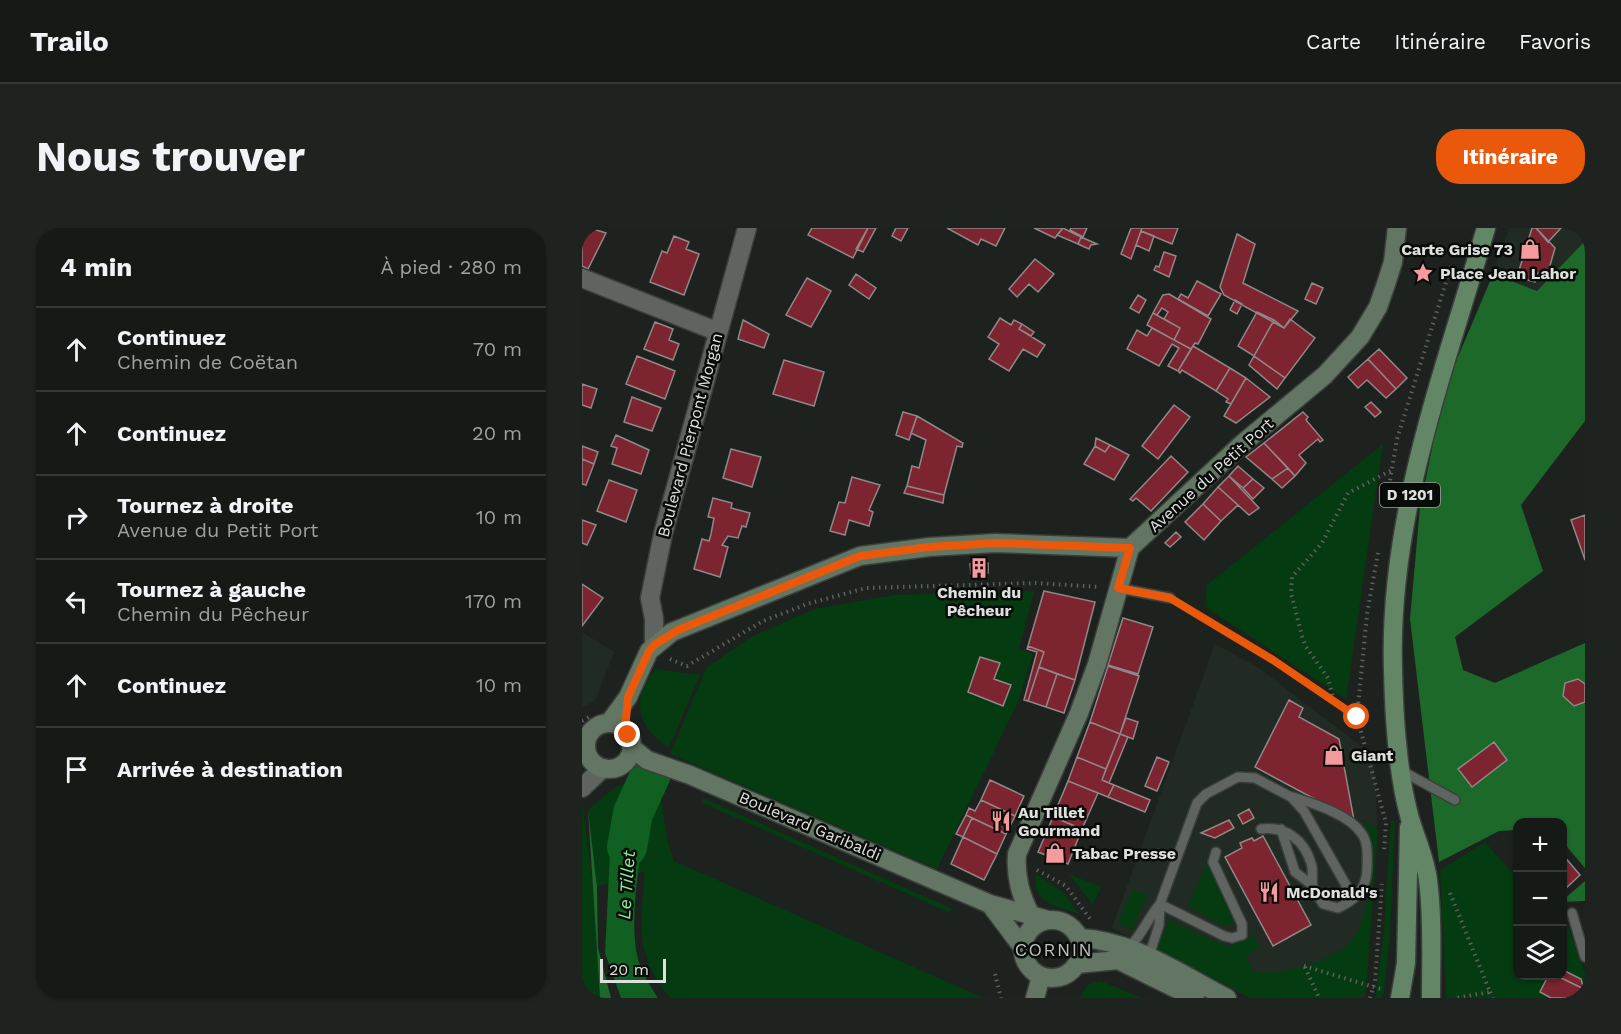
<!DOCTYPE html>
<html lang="fr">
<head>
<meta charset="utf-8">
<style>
	:root { --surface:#161a16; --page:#1f231f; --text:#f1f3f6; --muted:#9ea1a1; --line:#353835; --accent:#ea580c }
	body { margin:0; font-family:"Work Sans",sans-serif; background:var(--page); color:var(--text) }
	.controls { position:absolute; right:18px; bottom:18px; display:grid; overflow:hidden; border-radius:12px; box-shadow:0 2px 4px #0004 }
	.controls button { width:54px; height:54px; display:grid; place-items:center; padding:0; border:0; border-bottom:2px solid var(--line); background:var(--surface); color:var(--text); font:30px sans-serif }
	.scale { position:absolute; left:18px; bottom:15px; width:66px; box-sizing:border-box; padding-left:6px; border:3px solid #dee0de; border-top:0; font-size:16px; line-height:21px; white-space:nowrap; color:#dee0de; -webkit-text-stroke:4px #090b09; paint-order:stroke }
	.stop { position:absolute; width:18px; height:18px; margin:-14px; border:4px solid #ea580c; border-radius:50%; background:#fff }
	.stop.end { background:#ea580c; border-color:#fff; box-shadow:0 2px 6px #0008 }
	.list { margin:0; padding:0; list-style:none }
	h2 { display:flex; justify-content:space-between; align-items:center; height:78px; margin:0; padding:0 24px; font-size:26px }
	h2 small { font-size:20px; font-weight:400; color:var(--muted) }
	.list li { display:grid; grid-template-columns:39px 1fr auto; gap:18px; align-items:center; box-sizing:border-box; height:84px; padding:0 24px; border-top:2px solid var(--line) }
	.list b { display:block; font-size:22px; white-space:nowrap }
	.list p { margin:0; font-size:20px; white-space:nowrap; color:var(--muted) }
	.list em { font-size:20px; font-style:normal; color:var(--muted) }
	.icon { flex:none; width:33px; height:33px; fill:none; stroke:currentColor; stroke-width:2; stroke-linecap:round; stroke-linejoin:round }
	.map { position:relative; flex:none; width:1003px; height:770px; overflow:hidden; border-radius:24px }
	header { display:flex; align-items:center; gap:36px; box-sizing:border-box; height:84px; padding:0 30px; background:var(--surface); border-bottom:2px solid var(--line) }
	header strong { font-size:28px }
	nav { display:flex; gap:33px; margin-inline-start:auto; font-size:21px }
	.intro { display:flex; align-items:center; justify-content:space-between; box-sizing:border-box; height:144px; padding:0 36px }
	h1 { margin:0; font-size:42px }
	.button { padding:15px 27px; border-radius:24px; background:var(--accent); color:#fff; font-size:21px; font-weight:700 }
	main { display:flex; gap:36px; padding:0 36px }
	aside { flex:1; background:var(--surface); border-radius:24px; box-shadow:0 2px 4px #0004 }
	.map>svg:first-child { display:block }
	.built { fill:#222b23 }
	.green { fill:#043b10 }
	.forest { fill:#1c692a }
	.water { fill:#0f6021 }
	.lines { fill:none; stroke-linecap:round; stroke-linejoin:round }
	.river { stroke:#0f6021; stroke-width:40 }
	.building { fill:#7c242f; stroke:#908888; stroke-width:1.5 }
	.lane-casing { stroke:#3b3f3b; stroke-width:12 }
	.street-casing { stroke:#3b3f3b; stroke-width:21 }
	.secondary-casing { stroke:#3b3f3b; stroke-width:21 }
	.primary-casing { stroke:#3b3f3b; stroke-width:21 }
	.path { stroke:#5e615e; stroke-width:4; stroke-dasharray:1.5 4.5; stroke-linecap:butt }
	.lane { stroke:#606460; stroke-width:9 }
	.street { stroke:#606460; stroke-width:18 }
	.secondary { stroke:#627663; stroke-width:18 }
	.primary { stroke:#638766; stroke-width:18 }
	.route { stroke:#ea580c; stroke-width:8 }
	.labels { text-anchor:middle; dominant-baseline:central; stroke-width:5; stroke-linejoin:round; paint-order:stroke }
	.shield { fill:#090b09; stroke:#9ea09e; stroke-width:1.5 }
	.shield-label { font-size:15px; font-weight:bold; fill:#dee0de }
	.poi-label { font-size:16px; font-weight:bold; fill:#dee0de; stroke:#090b09; text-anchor:start }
	.street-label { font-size:16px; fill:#dee0de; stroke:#090b09 }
	.water-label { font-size:18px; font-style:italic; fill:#8aeb93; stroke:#090b09 }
	.neighbourhood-label { font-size:18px; letter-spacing:1.5px; fill:#bdc2bd; stroke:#090b09 }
</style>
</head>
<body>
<header>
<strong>Trailo</strong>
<nav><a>Carte</a><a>Itinéraire</a><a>Favoris</a></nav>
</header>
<div class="intro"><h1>Nous trouver</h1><a class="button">Itinéraire</a></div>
<main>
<aside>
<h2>4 min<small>À pied · 280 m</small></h2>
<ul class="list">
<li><svg class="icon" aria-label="ahead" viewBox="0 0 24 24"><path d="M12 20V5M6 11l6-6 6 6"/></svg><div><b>Continuez</b><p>Chemin de Coëtan</p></div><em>70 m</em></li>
<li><svg class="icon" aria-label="ahead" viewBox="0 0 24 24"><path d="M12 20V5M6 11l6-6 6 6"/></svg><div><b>Continuez</b></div><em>20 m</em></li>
<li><svg class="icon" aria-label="right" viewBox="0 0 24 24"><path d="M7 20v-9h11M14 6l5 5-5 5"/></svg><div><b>Tournez à droite</b><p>Avenue du Petit Port</p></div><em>10 m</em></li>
<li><svg class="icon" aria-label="left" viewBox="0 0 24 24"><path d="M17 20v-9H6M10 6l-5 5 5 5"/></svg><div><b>Tournez à gauche</b><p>Chemin du Pêcheur</p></div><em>170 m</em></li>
<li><svg class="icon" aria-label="ahead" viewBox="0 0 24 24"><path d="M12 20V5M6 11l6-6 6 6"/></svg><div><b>Continuez</b></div><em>10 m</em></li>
<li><svg class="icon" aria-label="arrive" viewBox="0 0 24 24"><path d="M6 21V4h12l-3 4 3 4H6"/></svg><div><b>Arrivée à destination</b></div></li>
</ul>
</aside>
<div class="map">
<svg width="1003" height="770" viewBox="0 0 1003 770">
	<rect width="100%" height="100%" fill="#1e221e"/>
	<!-- built -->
	<path class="built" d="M927,0H1003V13L955,63L911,46Z
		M0,404L32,424L13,473L0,479Z
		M633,416L677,440L792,528L795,593L783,770H668L530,700Z"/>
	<!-- green -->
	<path class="green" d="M801,216L796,249L764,471L623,379L625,357Z
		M452,363L437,421L451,426L436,474L355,641L88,526L125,439L171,408L232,381L312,367Z
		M74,441L118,447L87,519C56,501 47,469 74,441Z
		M61,549L77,558L86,616L92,633L402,770H88C52,726 59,696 63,643L15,659L6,582L33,559Z
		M121,570L371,681L366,684L121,575Z
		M0,575L11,658L18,770H0Z
		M780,591L796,602L784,763L774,770H670L575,721L587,692L646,719L672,707L677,719L664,727L671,744C704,746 744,736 769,713C783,700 786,665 788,648C790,621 794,614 780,591Z
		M809,593H813L808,703L802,765L800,770H793L802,703Z
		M903,614L935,650L936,748H981V693L986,699L1003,745V770H864L858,642Z
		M626,633L652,695L641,698L606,678Z
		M454,646L481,664L497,686C474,677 449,676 454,646Z
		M487,646L519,659L511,677Z
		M551,661L566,666L550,702L536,695Z
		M519,753L560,770H498L505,757Z"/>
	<!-- forest -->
	<path class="forest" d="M1003,13V193L939,277L961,343L873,409L881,442L913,455L1003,415V640L981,614V594H936L935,602L917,603L857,634L828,391L838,279L862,162L911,46L955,63Z
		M6,582L15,659L16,720L29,770H18Z
		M1003,653V673L981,674V672Z"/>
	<!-- water -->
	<path class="water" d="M40,560L69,570C60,611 44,699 58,737C62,748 70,761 76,770H39L23,725L28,625Z"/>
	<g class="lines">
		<!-- river -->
		<path class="river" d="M45,619L51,585L69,546"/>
	</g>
	<!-- building -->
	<path class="building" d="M8,0L24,5L6,41L0,38V14Z
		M230,0H286L271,30L226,7Z
		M286,0H294L281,24L274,21Z
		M314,0H326L319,13L310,8Z
		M365,0H423L414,18L399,11L396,17Z
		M452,0H481L473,10Z
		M481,0L499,9L496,16L475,7Z
		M489,0H505L501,9L488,2Z
		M549,0H560L549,31L539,26Z
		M560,0H596L590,16L559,3Z
		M950,0H954L973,20L965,48L956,45L953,54L935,49Z
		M954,0H979L966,14Z
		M559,3L572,8L567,23L554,17Z
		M655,6L673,16L661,55L716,83L702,100L642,67L638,59Z
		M92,8L107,14L104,21L117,26L102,67L68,54L80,23L85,25Z
		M499,9L515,16L509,17L507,21L496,16Z
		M582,24L594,28L587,49L572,42L574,38L577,39Z
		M453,31L472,46L456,64L447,56L435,69L427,61Z
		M274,46L294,60L287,71L267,57Z
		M225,50L249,63L229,99L204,87Z
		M615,53L639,66L626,88L596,71L599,66L606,70Z
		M730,55L741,60L734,76L723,71Z
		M587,66L629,91L616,116L613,115L609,121L592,112L598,100L582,91L586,84L580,80L575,87L571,85L581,67Z
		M556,67L564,72L557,85L548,80Z
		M653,72L660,76L655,86L648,82Z
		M675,84L692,92L672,128L656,118Z
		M571,85L598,100L592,112L565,97Z
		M418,90L429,97L432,92L440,96L437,101L463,117L455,129L441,121L427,143L407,131L417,116L406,109Z
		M708,91L733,110L703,150L672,128L692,92L702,100Z
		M161,92L187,106L182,120L156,111Z
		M73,94L91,101L87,112L97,116L91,132L62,121Z
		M440,96L452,104L449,108L437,101Z
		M570,100L609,121L596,143L586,138L597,120L590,116L577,138L545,121L555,102L565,108Z
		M611,118L648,140L634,163L600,142L598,145L596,143Z
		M797,121L825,150L814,161L786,131Z
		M55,128L93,143L83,171L44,156Z
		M672,128L703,150L695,161L667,137Z
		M786,131L814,161L804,170L785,152L776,160L766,149Z
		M202,132L242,144L232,178L191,166Z
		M648,140L664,150L649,176L644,174L646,171L634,163Z
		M664,150L688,169L654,195L642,188Z
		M0,156L15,161L9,180L0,177Z
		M50,169L79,180L70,203L42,194Z
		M789,174L799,184L793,189L783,179Z
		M592,177L608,189L576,231L560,218Z
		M321,184L335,188L327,212L314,207Z
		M721,184L726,189L724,192L741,212L738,214L736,211L717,227L724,235L713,248L682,215Z
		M335,188L381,215L380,219L375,218L362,267L325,258L330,238L337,240L344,212L329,205Z
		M34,207L67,222L59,246L30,236L35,220L29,218Z
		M514,210L528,217L523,224L513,218Z
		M682,215L706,240L690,251L664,229Z
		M528,217L547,227L532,252L502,236L513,218L523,224Z
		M0,218L16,224L12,236L0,231Z
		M149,221L179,229L170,259L141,250Z
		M589,228L606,244L569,283L554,270L551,273L548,271Z
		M0,231L12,236L4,257L0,256Z
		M656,238L671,251L661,260L647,248Z
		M706,240L713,248L700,260L690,251Z
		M647,248L677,280L667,287L636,259Z
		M270,249L298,257L287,282L291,284L287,298L267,292L263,307L248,303L257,274L263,275Z
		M671,251L682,260L671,271L661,260Z
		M27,252L55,262L44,294L15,283Z
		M325,258L362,267L361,275L322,265Z
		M636,259L656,277L639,293L621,276Z
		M131,270L150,275L149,280L168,285L164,299L160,298L156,310L146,308L140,317L146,319L138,349L112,341L120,311L127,313L129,306L132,290L126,289Z
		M621,276L639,293L622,312L603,294Z
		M1003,287V332L989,292Z
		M0,292L14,297L5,317L0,315Z
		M594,304L599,309L588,319L583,315Z
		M406,335V345L389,346L388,336Z
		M0,356L21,370L0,398Z
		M462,363L513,374L493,452L457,439L462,424L446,418Z
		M541,390L571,399L556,446L526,437Z
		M446,418L462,424L446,473L442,472L455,424L445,421Z
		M398,429L418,435L412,451L429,457L421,478L386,464Z
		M526,438L557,448L538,506L508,494Z
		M457,439L475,446L464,479L446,473Z
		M475,446L493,452L482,485L464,479Z
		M996,451L1003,456V474L992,478L981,468L983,455Z
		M707,472L721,480L717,489L757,511L772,592L673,539Z
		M544,490L556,494L551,511L538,506Z
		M508,494L538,506L524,541L495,529Z
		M538,506L546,509L527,555L520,552Z
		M912,514L925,532L890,559L876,541Z
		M495,529L524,541L520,552L532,557L526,569L486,553Z
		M575,529L587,534L575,563L563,558Z
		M408,552L442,568L433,588L399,572Z
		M486,553L516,565L500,601L471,589Z
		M532,557L568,572L563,584L526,569Z
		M399,572L433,588L424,606L384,587L387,580L393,583Z
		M667,581L672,590L661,596L656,587Z
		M384,587L390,590L381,609L374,606Z
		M471,589L500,601L486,636L456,624Z
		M390,590L424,606L415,626L381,609Z
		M647,592L652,600L633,610L619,605Z
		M681,608L729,697L691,718L643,629L660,620L658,615L670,610L672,613Z
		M381,609L415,626L402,652L369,636Z
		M981,627L998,647L981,663Z
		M981,742L999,751L1002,761L975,748H981Z
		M966,748H975L1002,761L1003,770H969L958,764Z"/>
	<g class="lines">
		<!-- lane casing -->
		<g class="lane-casing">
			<path id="lane" d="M536,360L588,370
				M820,543L873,572
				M679,601C704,598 722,612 729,635C732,643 729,652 731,659C734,665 738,670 741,676L756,680C773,672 784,662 785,642C785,631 787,616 780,606C767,586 732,576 711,569
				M699,601L713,644L730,657
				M578,676L642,708L650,710L660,707V696L631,634L634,624
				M990,685L1003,729
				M547,719C560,708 566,689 578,676
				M570,731L569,722L577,697L578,676L615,575L624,566L656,549L673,550L709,569L722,583L764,657"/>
		</g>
		<!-- street casing -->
		<g class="street-casing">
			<path id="street" d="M0,50L134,103
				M72,416V391L68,370L81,306L165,0
				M0,560L21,540"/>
		</g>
		<!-- secondary casing -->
		<g class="secondary-casing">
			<path id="secondary" d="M27,495L46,469L67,423L90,404L278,328L347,319L413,315L548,320
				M4 518a23 23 0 1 1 46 0a23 23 0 1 1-46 0Z
				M49,519L65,532L108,547L408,676L466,692
				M408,676L441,720
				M449,688C439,668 433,649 435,626L497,485L515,436L548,320L660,216L743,147L778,109L796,79L804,56L811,34L815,0
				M441 721a29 29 0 1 1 58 0a29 29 0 1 1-58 0Z
				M497,710C551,712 598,746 645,770
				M495,736L536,732L613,770
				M453,770L459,748"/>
		</g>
		<!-- primary casing -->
		<g class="primary-casing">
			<path id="primary" d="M818,770L824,735L827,599
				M849,770C849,731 851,690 846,652C843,629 833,609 827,587C815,542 812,489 811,442C806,290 862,144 904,0"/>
		</g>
		<!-- path -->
		<path class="path" d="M805,270L815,211L869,38
			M796,325L785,386L775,489L804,595L802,624
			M599,377L691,432L775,489
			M88,431L105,438L181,393L225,376L284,360L453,355L518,359
			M752,473L746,450L724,419L720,408L709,365L710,349L740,315L766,265L810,242
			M0,493L9,488
			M455,642L484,658L508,691
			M868,665L908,764L874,770
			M722,738L802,762
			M723,739L737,770
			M413,746L419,770
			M908,764L911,770
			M788,770L793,753L800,656"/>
		<!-- lane -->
		<use href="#lane" class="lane"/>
		<!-- street -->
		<use href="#street" class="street"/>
		<!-- secondary -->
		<use href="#secondary" class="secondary"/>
		<!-- primary -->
		<use href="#primary" class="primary"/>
	</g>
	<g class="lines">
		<!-- route -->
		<path class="route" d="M46,507L43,502L46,469L67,423L72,417L96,402L278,328L347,319L414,315L548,320L536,360L588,370L691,432L775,489"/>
	</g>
	<!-- icons -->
	<defs>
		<g id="shop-bare" transform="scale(1.62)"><path d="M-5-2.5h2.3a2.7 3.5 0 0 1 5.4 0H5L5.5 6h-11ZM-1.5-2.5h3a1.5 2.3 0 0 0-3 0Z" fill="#f59b9e" stroke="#090b09" stroke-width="2.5" paint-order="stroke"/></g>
		<g id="sight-bare" transform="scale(1.62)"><path d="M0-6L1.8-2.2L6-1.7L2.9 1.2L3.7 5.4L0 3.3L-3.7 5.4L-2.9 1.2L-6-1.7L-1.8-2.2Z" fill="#f59b9e" stroke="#090b09" stroke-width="2.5" paint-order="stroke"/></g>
		<g id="building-bare" transform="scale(1.62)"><path d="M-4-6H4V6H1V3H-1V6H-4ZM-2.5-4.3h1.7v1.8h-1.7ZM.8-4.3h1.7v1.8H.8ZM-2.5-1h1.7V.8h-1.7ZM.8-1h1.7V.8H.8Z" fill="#f59b9e" stroke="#090b09" stroke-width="2.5" paint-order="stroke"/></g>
		<g id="restaurant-bare" transform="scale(1.62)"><path d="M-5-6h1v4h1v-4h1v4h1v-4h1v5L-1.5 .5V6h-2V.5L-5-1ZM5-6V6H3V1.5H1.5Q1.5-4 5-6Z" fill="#f59b9e" stroke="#090b09" stroke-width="2.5" paint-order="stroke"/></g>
	</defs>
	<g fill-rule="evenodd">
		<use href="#shop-bare" x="948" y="21"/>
		<use href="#sight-bare" x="841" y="45"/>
		<use href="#building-bare" x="397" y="340"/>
		<use href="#shop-bare" x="752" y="527"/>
		<use href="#restaurant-bare" x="419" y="593"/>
		<use href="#shop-bare" x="473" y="625"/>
		<use href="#restaurant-bare" x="687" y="664"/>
	</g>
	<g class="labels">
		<!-- shield labels -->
		<rect class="shield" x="798" y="255" width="60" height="24" rx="4.5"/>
		<g class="shield-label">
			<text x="828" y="267">D 1201</text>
		</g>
		<!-- poi labels -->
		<g class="poi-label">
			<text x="931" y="21" text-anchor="end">Carte Grise 73</text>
			<text x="858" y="45">Place Jean Lahor</text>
			<text x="397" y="364" text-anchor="middle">Chemin du<tspan x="397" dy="18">Pêcheur</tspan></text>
			<text x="769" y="527">Giant</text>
			<text x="436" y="584">Au Tillet<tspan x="436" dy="18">Gourmand</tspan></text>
			<text x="490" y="625">Tabac Presse</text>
			<text x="704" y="664">McDonald's</text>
		</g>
		<!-- street labels -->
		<g class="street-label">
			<text transform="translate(108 207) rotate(-75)">Boulevard Pierpont Morgan</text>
			<text transform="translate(629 247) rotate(-42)">Avenue du Petit Port</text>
			<text transform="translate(228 598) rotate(23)">Boulevard Garibaldi</text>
		</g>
		<!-- water labels -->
		<g class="water-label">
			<text transform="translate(44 657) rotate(-86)">Le Tillet</text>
		</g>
		<!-- neighbourhood labels -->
		<g class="neighbourhood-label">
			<text x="472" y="721">CORNIN</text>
		</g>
	</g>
</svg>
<div class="controls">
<button>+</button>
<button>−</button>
<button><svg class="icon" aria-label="layers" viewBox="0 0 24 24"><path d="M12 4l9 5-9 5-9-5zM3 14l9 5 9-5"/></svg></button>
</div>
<div class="scale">20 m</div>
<div class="stop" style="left:775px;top:489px"></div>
<div class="stop end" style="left:46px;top:507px"></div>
</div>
</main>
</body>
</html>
